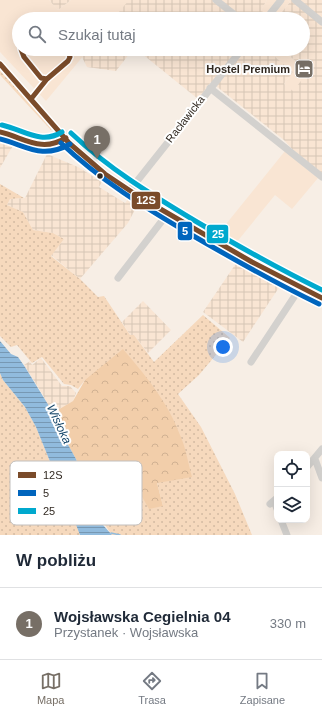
<!DOCTYPE html>
<html lang="pl">
<head>
<meta charset="utf-8">
<style>
	:root { --surface:#fff; --page:#f2f2f3; --text:#1f2937; --muted:#747a83; --line:#e0e1e3; --accent:#776f66 }
	body { margin:0; font-family:Arial,sans-serif; background:var(--page); color:var(--text) }
	.controls { position:absolute; right:12px; bottom:12px; display:grid; overflow:hidden; border-radius:8px; box-shadow:0 4px 16px #0002 }
	.controls button { width:36px; height:36px; display:grid; place-items:center; padding:0; border:0; border-bottom:1px solid var(--line); background:var(--surface); color:var(--text); font:20px sans-serif }
	.you { position:absolute; left:223px; top:347px; width:14px; height:14px; margin:-10px; border:3px solid #fff; border-radius:50%; background:#1a73e8; box-shadow:0 0 0 6px #1a73e833 }
	.badge { display:grid; place-items:center; width:26px; height:26px; border-radius:50%; background:var(--accent); color:#fff; font-size:13px; font-weight:700 }
	.pin { position:absolute; translate:-50% -33px; filter:drop-shadow(0 1px 2px #0008) }
	.pin::after { content:''; position:absolute; top:21px; width:14px; height:12px; background:inherit; clip-path:polygon(0 0,100% 0,50% 100%) }
	.list { margin:0; padding:0; list-style:none }
	h2 { display:flex; justify-content:space-between; align-items:center; height:52px; margin:0; padding:0 16px; font-size:17px }
	h2 small { font-size:13px; font-weight:400; color:var(--muted) }
	.list li { display:grid; grid-template-columns:26px 1fr auto; gap:12px; align-items:center; box-sizing:border-box; height:72px; padding:0 16px; border-top:1px solid var(--line) }
	.list b { display:block; font-size:15px; white-space:nowrap }
	.list p { margin:0; font-size:13px; white-space:nowrap; color:var(--muted) }
	.list em { font-size:13px; font-style:normal; color:var(--muted) }
	.icon { flex:none; width:22px; height:22px; fill:none; stroke:currentColor; stroke-width:2; stroke-linecap:round; stroke-linejoin:round }
	.map { position:relative; flex:none; width:322px; height:535px; overflow:hidden }
	.search { position:absolute; background:var(--surface); box-shadow:0 4px 16px #0002; left:12px; right:12px; top:12px; height:44px; display:flex; align-items:center; gap:10px; box-sizing:border-box; padding:0 14px; border-radius:22px; color:var(--muted); font-size:15px }
	.sheet { height:124px; background:var(--surface) }
	nav { display:flex; justify-content:space-around; align-items:center; box-sizing:border-box; height:56px; border-top:1px solid var(--line); background:var(--surface); font-size:11px; color:var(--muted) }
	nav a { display:grid; justify-items:center; gap:2px }
	nav .on { color:var(--accent) }
	.map>svg:first-child { display:block }
	.built { fill:#f9e5d3 }
	.industrial { fill:url(#industrial-grid) }
	.green { fill:url(#green-dots) }
	.forest { fill:url(#forest-crowns) }
	.water { fill:url(#water-rules) }
	.lines { fill:none; stroke-linecap:round; stroke-linejoin:round }
	.stream { stroke:#91bbdd; stroke-width:1.5 }
	.minor { stroke:#d3d1ce; stroke-width:7 }
	.bus-1-casing { stroke:#fff; stroke-width:8 }
	.bus-2-casing { stroke:#fff; stroke-width:8 }
	.bus-3-casing { stroke:#fff; stroke-width:8 }
	.bus-1 { stroke:#7a4b2a; stroke-width:5 }
	.bus-2 { stroke:#0065bd; stroke-width:5 }
	.bus-3 { stroke:#00a9ce; stroke-width:5 }
	.bus-dot { fill:#322a22; stroke:#fff; stroke-width:1.5 }
	.labels { text-anchor:middle; dominant-baseline:central; stroke-width:4; stroke-linejoin:round; paint-order:stroke }
	.poi-label { font-size:11px; font-weight:bold; fill:#322a22; stroke:#fff; text-anchor:end }
	.street-label { font-size:11px; fill:#322a22; stroke:#fff }
	.water-label { font-size:12px; font-style:italic; fill:#17476a; stroke:#fff }
	.key { fill:#fff; stroke:#c2bfbd; stroke-width:1 }
	.key-label { font-size:11px; fill:#322a22 }
	.line-badge { stroke:#fff; stroke-width:1.5 }
	.badge-label { font-size:11px; text-anchor:middle; font-weight:bold; fill:#fff }
</style>
</head>
<body>
<div class="map">
<svg width="322" height="535" viewBox="0 0 322 535">
	<defs>
		<pattern id="industrial-grid" width="8" height="8" patternUnits="userSpaceOnUse"><rect width="8" height="8" fill="#f9e5d3"/><path d="M0 4h8M4 0v8" fill="none" stroke="#d6c5b5"/></pattern>
		<pattern id="green-dots" width="8" height="8" patternUnits="userSpaceOnUse"><rect width="8" height="8" fill="#f6d9bd"/><path d="M2 2h.1M6 6h.1" fill="none" stroke="#d3baa2" stroke-width="1.8" stroke-linecap="round"/></pattern>
		<pattern id="forest-crowns" width="20" height="18" patternUnits="userSpaceOnUse"><rect width="20" height="18" fill="#f2ceaa"/><path d="M2 6a3 3 0 1 1 6 0M12 15a3 3 0 1 1 6 0" fill="none" stroke="#d0b192"/></pattern>
		<pattern id="water-rules" width="6" height="5" patternUnits="userSpaceOnUse"><rect width="6" height="5" fill="#91bbdd"/><path d="M0 2.5h6" fill="none" stroke="#7798b3"/></pattern>
	</defs>
	<rect width="100%" height="100%" fill="#f7eee5"/>
	<!-- built -->
	<path class="built" d="M0,0H49L58,10L71,0H130L114,19H19V49H89L46,101L0,52Z
		M267,0H288L290,2L276,19H259L261,10Z
		M266,49H280L297,62L300,59L311,69L293,92L284,84L293,72Z
		M285,151L318,178L292,209L275,195L236,243L218,234Z"/>
	<!-- industrial -->
	<path class="industrial" d="M49,0H71L58,10Z
		M129,0H267L261,10L263,12L259,19H113Z
		M288,0H322V173L293,150L284,140L211,82L198,99L136,49H266L293,72L284,84L293,91L311,68L299,59L297,62L280,49H303V19H276L290,2Z
		M89,49H133L116,71L87,67L82,57Z
		M0,141L15,142L0,168Z
		M47,154L78,167L102,182L99,187L125,203L130,197L139,202L128,223L80,279L51,255L64,239L53,233L33,230L23,212L7,205L10,199L25,198Z
		M239,259L282,283L243,342L203,312Z
		M143,301L171,330L148,353L134,335H130L122,322Z
		M41,358L62,386H70L76,393L73,401L53,413H51L43,395L24,365L30,361L32,365Z"/>
	<!-- green -->
	<path class="green" d="M0,71L53,128L51,130L0,75Z
		M0,184L24,198L10,199L7,205L23,212L33,230L53,233L64,239L51,256L80,279L98,297L104,296L130,335H134L154,362L203,315L230,338L199,375L178,394L201,427L235,494L252,535H112C105,525 96,513 95,500L137,488L163,506L157,483L85,380L78,389L71,385L64,384L42,357L32,363L17,345L11,347L0,336Z
		M0,373L3,380L25,407L36,427L67,504L74,512L80,535H0Z"/>
	<!-- forest -->
	<path class="forest" d="M123,349C145,375 168,402 180,435C186,448 188,463 192,477L157,483L163,506L149,509L137,488L95,500L85,486L76,459L51,414L73,401L85,380Z"/>
	<!-- water -->
	<path class="water" d="M0,341L11,354L18,357L25,367L52,411L51,414L76,459L85,486L95,500V507L102,518L103,525L112,535H80L75,522L74,512L67,508L62,491L36,427L25,407L3,380L0,373Z"/>
	<g class="lines">
		<!-- stream -->
		<path class="stream" d="M111,533L120,535"/>
		<!-- minor -->
		<path class="minor" d="M216,0L240,19
			M295,0L322,22
			M266,19L281,0
			M0,64C31,98 59,137 95,166C122,188 154,205 184,222C230,249 274,276 322,298
			M210,88L322,177
			M0,132C25,136 43,156 66,138
			M130,190L242,49
			M118,278L168,213
			M251,362L300,288
			M315,459L322,478
			M307,467L322,449
			M274,501L277,509
			M270,504L277,498
			M281,520L287,535"/>
		<!-- bus-1 casing -->
		<g class="bus-1-casing">
			<path id="bus-1" d="M21,49L24,57L41,78L47,79
				M0,64L69,143L105,174L138,196L252,262L322,298
				M31,99L47,79L68,61L70,57L67,49
				M0,132C25,138 41,153 66,138"/>
		</g>
		<!-- bus-2 casing -->
		<g class="bus-2-casing">
			<path id="bus-2" d="M0,139C27,146 42,160 70,144
				M61,143C100,180 144,207 190,234C233,259 275,283 319,304"/>
		</g>
		<!-- bus-3 casing -->
		<g class="bus-3-casing">
			<path id="bus-3" d="M2,125C24,130 41,145 62,132
				M71,133C109,169 152,195 197,222C238,246 279,269 322,290"/>
		</g>
		<!-- bus-1 -->
		<use href="#bus-1" class="bus-1"/>
		<!-- bus-2 -->
		<use href="#bus-2" class="bus-2"/>
		<!-- bus-3 -->
		<use href="#bus-3" class="bus-3"/>
	</g>
	<!-- icons -->
	<defs>
		<g id="hotel-square" transform="scale(1)"><rect x="-9" y="-9" width="18" height="18" rx="4" fill="#776f66" stroke="#fff"/><path d="M-6-4.5h1.5V1H6V5H4.5V3h-9V5H-6ZM-4 0a1.8 1.8 0 1 1 3.6 0ZM.5 0V-2.5h3Q6-2.5 6 0Z" fill="#fff"/></g>
	</defs>
	<g fill-rule="evenodd">
		<use href="#hotel-square" x="304" y="69"/>
	</g>
	<!-- markers -->
	<circle class="bus-dot" cx="100" cy="176" r="3.5"/>
	<g class="labels">
		<!-- poi labels -->
		<g class="poi-label">
			<text x="290" y="69">Hostel Premium</text>
		</g>
		<!-- street labels -->
		<g class="street-label">
			<text transform="translate(185 119) rotate(-52)">Racławicka</text>
		</g>
		<!-- water labels -->
		<g class="water-label">
			<text transform="translate(59 424) rotate(65)">Wisłoka</text>
		</g>
	</g>
	<!-- legend -->
	<rect x="10" y="461" width="132" height="64" rx="6" class="key"/>
	<rect x="18" y="472" width="18" height="6" fill="#7a4b2a"/>
	<rect x="18" y="490" width="18" height="6" fill="#0065bd"/>
	<rect x="18" y="508" width="18" height="6" fill="#00a9ce"/>
	<g class="key-label">
		<text x="43" y="479">12S</text>
		<text x="43" y="497">5</text>
		<text x="43" y="515">25</text>
	</g>
	<g class="line-badge">
		<rect x="131" y="191" width="30" height="19" rx="4" fill="#7a4b2a"/>
		<rect x="177" y="221" width="16" height="20" rx="4" fill="#0065bd"/>
		<rect x="206" y="224" width="23" height="20" rx="4" fill="#00a9ce"/>
	</g>
	<g class="badge-label">
		<text x="146" y="204">12S</text>
		<text x="185" y="235">5</text>
		<text x="218" y="238">25</text>
	</g>
</svg>
<div class="controls">
<button><svg class="icon" aria-label="locate" viewBox="0 0 24 24"><circle cx="12" cy="12" r="6"/><path d="M12 2v4M12 18v4M2 12h4M18 12h4"/></svg></button>
<button><svg class="icon" aria-label="layers" viewBox="0 0 24 24"><path d="M12 4l9 5-9 5-9-5zM3 14l9 5 9-5"/></svg></button>
</div>
<div class="you"></div>
<div class="pin badge" style="left:97px;top:159px">1</div>
<div class="search"><svg class="icon" aria-label="search" viewBox="0 0 24 24"><circle cx="10" cy="10" r="6"/><path d="M15 15l6 6"/></svg>Szukaj tutaj</div>
</div>
<section class="sheet">
<h2>W pobliżu<small></small></h2>
<ul class="list">
<li><span class="badge">1</span><div><b>Wojsławska Cegielnia 04</b><p>Przystanek · Wojsławska</p></div><em>330 m</em></li>
</ul>
</section>
<nav>
<a class="on"><svg class="icon" aria-label="map" viewBox="0 0 24 24"><path d="M3 6l6-2 6 2 6-2v14l-6 2-6-2-6 2zM9 4v14M15 6v14"/></svg>Mapa</a>
<a><svg class="icon" aria-label="directions" viewBox="0 0 24 24"><path d="M12 3l9 9-9 9-9-9zM9 14v-3h6M13 9l2 2-2 2"/></svg>Trasa</a>
<a><svg class="icon" aria-label="saved" viewBox="0 0 24 24"><path d="M7 4h10v16l-5-4-5 4z"/></svg>Zapisane</a>
</nav>
</body>
</html>
